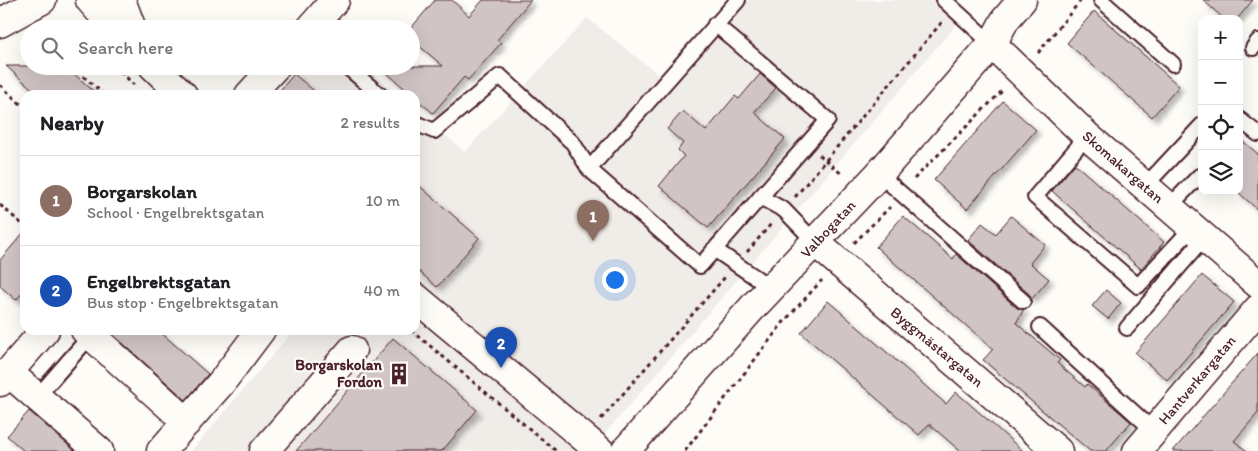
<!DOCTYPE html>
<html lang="en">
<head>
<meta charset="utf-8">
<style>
	:root { --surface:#fff; --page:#f2f2f2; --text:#202124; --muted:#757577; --line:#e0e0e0; --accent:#b45309 }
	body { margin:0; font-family:Itim,sans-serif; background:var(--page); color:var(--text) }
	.controls { position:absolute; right:15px; top:15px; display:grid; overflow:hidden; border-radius:10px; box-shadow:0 5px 20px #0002 }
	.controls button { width:45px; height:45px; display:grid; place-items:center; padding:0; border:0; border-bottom:1px solid var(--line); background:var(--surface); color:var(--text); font:25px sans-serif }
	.you { position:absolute; left:614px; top:279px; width:18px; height:18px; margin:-12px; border:4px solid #fff; border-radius:50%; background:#1a73e8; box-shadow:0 0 0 8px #1a73e833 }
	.badge { display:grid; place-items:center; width:32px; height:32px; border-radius:50%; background:var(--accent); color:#fff; font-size:16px; font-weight:700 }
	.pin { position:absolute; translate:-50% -41px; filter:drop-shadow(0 1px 2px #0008) }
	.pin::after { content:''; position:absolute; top:26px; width:18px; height:15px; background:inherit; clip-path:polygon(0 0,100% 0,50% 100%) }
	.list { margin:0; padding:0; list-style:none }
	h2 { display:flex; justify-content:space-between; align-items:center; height:65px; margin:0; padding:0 20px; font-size:21px }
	h2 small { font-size:16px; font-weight:400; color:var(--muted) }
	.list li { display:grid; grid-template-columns:32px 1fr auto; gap:15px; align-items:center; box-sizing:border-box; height:90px; padding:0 20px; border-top:1px solid var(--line) }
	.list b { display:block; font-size:19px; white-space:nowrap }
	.list p { margin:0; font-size:16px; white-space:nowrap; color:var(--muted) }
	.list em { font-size:16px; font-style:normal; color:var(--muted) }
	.icon { flex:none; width:28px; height:28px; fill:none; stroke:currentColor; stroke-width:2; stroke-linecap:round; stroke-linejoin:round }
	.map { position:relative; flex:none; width:1258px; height:451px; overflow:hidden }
	.search { position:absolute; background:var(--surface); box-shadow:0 5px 20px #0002; left:20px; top:20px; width:400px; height:55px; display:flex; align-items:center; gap:12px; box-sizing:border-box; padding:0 18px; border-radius:28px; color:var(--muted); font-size:19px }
	.panel { position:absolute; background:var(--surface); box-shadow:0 5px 20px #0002; left:20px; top:90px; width:400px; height:245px; border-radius:15px }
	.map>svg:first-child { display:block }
	.built { fill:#f0ece8 }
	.building { fill:#d0c5c4; stroke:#4a1f2b; filter:url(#shadow) }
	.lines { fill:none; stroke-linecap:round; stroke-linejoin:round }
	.service-casing { stroke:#4a1f2b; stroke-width:18 }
	.minor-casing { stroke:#4a1f2b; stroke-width:31 }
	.tertiary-casing { stroke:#4a1f2b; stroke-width:31 }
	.path { stroke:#4a1f2b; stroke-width:3; stroke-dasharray:4 4; stroke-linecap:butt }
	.service { stroke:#fdfcf7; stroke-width:14 }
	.minor { stroke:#fdfcf7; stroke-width:28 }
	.tertiary { stroke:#fdfcf7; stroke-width:28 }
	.labels { text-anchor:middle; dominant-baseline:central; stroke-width:4.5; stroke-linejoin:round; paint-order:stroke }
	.street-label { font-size:15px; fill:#4a1f2b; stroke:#fdfcf7 }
	.poi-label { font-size:15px; font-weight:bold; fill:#4a1f2b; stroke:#fdfcf7; text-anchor:end }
</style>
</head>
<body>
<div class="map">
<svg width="1258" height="451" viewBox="0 0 1258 451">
	<defs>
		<filter id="shadow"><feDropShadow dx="4.5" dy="4.5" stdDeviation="2.5" flood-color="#0004"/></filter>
	</defs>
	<rect width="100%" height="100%" fill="#fdfcf7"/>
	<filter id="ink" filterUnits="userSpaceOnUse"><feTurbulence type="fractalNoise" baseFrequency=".02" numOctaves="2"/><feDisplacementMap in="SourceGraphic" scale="10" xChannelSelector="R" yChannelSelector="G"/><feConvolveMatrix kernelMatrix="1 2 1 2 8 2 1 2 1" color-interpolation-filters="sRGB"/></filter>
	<g filter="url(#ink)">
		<!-- built -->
		<path class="built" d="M727,0H957L967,12L590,451H191L294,330H415V109L465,152L587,18L659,75Z
			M291,66H364L398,95H266Z"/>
		<!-- building -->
		<path class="building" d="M435,0H452L469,16L483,0H531L497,40L501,43L468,80L464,77L433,113L415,98V95H412L379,66H443L411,39V28Z
			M1203,0H1253L1237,19H1224Z
			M1094,11L1179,86L1152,117L1067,43Z
			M6,66H65L98,95H39Z
			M294,74L319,95H276Z
			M760,74L776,88L754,112L785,139L708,228L659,186L684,156L678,150L683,143L667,129L683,111L706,131L735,96L739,99Z
			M1003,101L1036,130L967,209L934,180Z
			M1239,138L1258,154V210L1239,193Z
			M1075,164L1164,242L1141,269L1052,191Z
			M415,182L479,238L437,287L415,268Z
			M903,216L953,259L956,254L1017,308L1024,309L1016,323L1060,360L1057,363L1085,387L1087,384L1131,422L1106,451H1090L983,360L993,349L876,247Z
			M1011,216L1045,245L1030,263L1049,279L1031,300L1029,294L968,240L982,223L996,234Z
			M25,231V290L16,300L0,286V260Z
			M1202,275L1234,302L1167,380L1135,353Z
			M1106,290L1121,303L1108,319L1092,306Z
			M828,301L946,404L956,392L1023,451H960L929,424L919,435L801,333Z
			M108,330H158L208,374L186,400Z
			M393,338L477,410L442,451H296Z
			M1258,353V413L1234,441L1247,451H1173Z
			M29,411L75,451H24L7,436Z"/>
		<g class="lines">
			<!-- service casing -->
			<g class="service-casing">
				<path id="service" d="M944,0L992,44
					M1101,0L1173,64
					M1253,48L1258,41
					M346,66L380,95
					M1239,119L1258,134
					M415,123L434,131L500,76L573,143L589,169L738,0
					M1087,136L1035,197L1138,286L1192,228
					M589,169L700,266L828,120L715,24
					M879,174L1023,301
					M1145,186L1202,125
					M760,197L784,210L816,243
					M1169,207L1199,176
					M714,249L771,288
					M1040,327L1154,431
					M1127,328L1205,237
					M37,397L91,335"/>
			</g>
			<!-- minor casing -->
			<g class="minor-casing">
				<path id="minor" d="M90,0L115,29
					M121,0L132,29
					M0,23L42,0
					M310,29L335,0
					M992,44L1087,136L1258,284
					M153,66L183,95
					M249,95L276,66
					M816,243L1058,451
					M415,297L600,451
					M85,330L187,422
					M8,372L99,451
					M0,382L45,330
					M161,451L221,383L261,330
					M264,451L352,350
					M1137,451L1258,309"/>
			</g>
			<!-- tertiary casing -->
			<g class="tertiary-casing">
				<path id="tertiary" d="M625,451L753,307L879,174L992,44L1005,20L1022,0"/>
			</g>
			<!-- path -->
			<path class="path" d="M22,52L29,45
				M1038,53L1081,0
				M71,66L105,95
				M115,66L134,85
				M0,85L25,108
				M819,155L843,175
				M914,179L1003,90
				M795,197L942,22
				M0,205L22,224
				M854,243L890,207
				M747,252L771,224
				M411,330L556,451
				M601,419L725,277
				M685,451L782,324L822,280"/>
			<!-- service -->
			<use href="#service" class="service"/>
			<!-- minor -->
			<use href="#minor" class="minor"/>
			<!-- tertiary -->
			<use href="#tertiary" class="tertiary"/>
		</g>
	</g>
	<!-- icons -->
	<defs>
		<g id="building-bare" transform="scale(1.725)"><path d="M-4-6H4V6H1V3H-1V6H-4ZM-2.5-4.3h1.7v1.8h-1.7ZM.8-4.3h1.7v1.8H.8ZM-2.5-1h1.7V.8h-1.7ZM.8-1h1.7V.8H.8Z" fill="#4a1f2b" stroke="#fdfcf7" stroke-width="2.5" paint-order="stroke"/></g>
	</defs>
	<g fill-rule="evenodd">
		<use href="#building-bare" x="399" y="374"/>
	</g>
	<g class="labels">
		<!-- street labels -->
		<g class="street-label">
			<text transform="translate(1123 167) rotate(41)">Skomakargatan</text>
			<text transform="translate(828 229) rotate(-47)">Valbogatan</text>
			<text transform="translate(937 347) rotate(40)">Byggmästargatan</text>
			<text transform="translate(1197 380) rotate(-50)">Hantverkargatan</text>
		</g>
		<!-- poi labels -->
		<g class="poi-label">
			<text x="382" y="365">Borgarskolan<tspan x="382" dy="17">Fordon</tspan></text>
		</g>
	</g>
</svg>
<div class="controls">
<button>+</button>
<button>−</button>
<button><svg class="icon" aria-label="locate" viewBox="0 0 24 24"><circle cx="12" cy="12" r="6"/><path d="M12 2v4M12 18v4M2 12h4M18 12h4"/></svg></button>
<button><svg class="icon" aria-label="layers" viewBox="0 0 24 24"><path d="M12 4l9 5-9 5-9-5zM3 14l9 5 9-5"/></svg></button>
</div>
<div class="you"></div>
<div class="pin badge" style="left:593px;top:241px;background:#8d6e63">1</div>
<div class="pin badge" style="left:501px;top:368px;background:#1a4fb4">2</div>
<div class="search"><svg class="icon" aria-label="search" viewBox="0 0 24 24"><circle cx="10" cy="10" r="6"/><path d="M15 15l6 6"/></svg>Search here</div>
<section class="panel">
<h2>Nearby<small>2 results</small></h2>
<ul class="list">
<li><span class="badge" style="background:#8d6e63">1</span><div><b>Borgarskolan</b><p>School · Engelbrektsgatan</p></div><em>10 m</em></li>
<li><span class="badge" style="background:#1a4fb4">2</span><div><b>Engelbrektsgatan</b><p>Bus stop · Engelbrektsgatan</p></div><em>40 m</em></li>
</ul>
</section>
</div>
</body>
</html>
